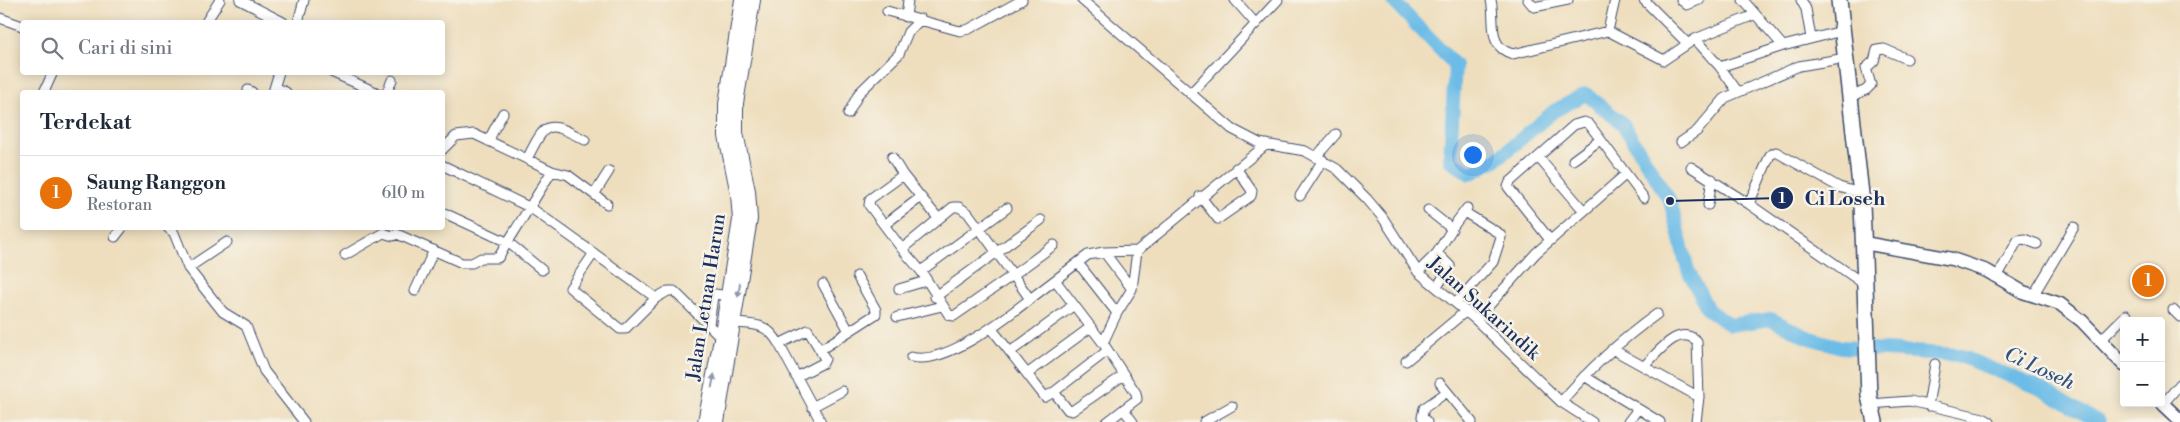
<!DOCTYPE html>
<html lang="id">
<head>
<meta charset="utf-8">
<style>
	:root { --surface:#fff; --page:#f2f2f3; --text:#1f2937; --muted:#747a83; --line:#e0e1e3; --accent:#1f6fb2 }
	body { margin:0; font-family:"Libre Bodoni",serif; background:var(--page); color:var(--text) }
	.controls { position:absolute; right:15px; bottom:15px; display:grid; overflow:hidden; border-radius:5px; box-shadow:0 2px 12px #0003 }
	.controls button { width:45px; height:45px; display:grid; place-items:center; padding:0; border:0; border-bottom:1px solid var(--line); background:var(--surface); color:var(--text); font:25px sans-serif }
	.you { position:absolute; left:1472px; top:154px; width:18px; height:18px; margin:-12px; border:4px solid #fff; border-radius:50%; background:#1a73e8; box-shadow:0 0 0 8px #1a73e833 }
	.badge { display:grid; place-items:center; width:32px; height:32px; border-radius:50%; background:var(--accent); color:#fff; font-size:16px; font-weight:700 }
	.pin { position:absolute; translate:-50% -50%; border:2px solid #fff; box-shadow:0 1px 5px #0006 }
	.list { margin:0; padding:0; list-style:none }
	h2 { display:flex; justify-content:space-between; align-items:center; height:65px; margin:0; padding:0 20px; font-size:21px }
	h2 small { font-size:16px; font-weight:400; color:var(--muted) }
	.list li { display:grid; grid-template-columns:32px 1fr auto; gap:15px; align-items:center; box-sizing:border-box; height:75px; padding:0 20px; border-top:1px solid var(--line) }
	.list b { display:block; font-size:19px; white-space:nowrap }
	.list p { margin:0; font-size:16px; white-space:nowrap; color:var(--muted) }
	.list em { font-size:16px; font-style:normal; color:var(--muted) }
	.icon { flex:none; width:28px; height:28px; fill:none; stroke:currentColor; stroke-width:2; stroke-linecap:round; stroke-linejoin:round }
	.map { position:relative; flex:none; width:2180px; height:422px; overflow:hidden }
	.search { position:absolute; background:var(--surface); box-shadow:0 2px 12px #0003; left:20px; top:20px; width:425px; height:55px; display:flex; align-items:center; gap:12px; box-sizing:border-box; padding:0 18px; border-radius:5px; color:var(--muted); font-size:19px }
	.panel { position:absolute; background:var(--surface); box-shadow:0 2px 12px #0003; left:20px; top:90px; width:425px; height:140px; border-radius:5px }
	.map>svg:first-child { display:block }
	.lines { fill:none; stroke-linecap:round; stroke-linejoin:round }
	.river { stroke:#6cbce7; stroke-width:14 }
	.street-casing { stroke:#3b496c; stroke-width:11 }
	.secondary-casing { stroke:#3b496c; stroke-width:15 }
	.primary-casing { stroke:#3b496c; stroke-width:16 }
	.highway-casing { stroke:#3b496c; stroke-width:18 }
	.street { stroke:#fff; stroke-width:9 }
	.secondary { stroke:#fff; stroke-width:12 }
	.primary { stroke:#fff; stroke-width:14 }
	.highway { stroke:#fff; stroke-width:15 }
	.oneway { fill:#8d97ae }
	.labels { text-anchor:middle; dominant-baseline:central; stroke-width:5; stroke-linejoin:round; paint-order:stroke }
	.street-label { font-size:19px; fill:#1b2f5e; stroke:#f7f3e8 }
	.water-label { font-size:20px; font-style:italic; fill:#2f5280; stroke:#f7f3e8 }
	.leader { fill:none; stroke:#1b2f5e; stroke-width:2 }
	.callout-dot { fill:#1b2f5e; stroke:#f7f3e8; stroke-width:2 }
	.mark-label { font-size:15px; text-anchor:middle; font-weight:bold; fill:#fff }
	.callout-label { font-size:20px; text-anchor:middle; font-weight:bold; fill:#1b2f5e; stroke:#f7f3e8; stroke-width:5; stroke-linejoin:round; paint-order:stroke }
</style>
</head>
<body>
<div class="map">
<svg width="2180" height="422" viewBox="0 0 2180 422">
	<rect width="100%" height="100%" fill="#f7f3e8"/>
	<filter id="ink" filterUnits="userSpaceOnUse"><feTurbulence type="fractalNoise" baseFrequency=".02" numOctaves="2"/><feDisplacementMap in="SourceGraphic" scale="10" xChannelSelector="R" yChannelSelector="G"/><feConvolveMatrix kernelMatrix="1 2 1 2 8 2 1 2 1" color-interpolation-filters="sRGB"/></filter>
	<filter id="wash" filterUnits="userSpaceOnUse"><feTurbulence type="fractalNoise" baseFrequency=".0096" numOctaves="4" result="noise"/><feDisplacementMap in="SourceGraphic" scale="20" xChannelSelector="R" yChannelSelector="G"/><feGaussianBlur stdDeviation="1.12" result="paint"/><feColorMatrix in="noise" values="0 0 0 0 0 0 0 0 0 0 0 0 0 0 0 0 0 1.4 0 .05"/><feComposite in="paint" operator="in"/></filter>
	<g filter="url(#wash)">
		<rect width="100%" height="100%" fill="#eedebd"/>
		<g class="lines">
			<!-- river -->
			<path class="river" d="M1392,0L1455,65L1450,160L1470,174L1497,159L1554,111L1586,94L1623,124L1670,201L1688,270L1708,310L1730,325L1771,319L1807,337L1841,347L1958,355L2039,388L2099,422"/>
		</g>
	</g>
	<g filter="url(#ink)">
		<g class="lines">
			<!-- street casing -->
			<g class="street-casing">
				<path id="street" d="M240,0L283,22
					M1082,0L1232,129L1259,143L1305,151L1337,169L1367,199L1383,218L1418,272L1476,320L1561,402L1592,422
					M1235,0L1256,24
					M1491,0C1496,21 1486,47 1513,54L1608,31L1664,60L1695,39L1754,15
					M1528,0L1534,7L1568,0
					M1644,0L1687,43
					M1681,0L1687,5L1699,0
					M1743,0L1783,46
					M1801,0L1806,9L1811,38
					M887,11L960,31L969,29L1022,0
					M906,17L908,0
					M0,18L22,26
					M206,22L220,0
					M298,22L304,0
					M1608,31L1615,0
					M1695,39L1720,67L1783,46L1842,31
					M1720,67L1738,92
					M331,72L376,92
					M275,87L286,92
					M248,90L252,92
					M44,92L53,72
					M273,92L279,72
					M387,92L392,80
					M1190,94L1278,0
					M1850,97L1866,90L1871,85L1866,68L1874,61L1877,50L1884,49L1907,59
					M848,114L859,93L899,54L908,32L921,19
					M488,141L503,113
					M1681,142L1697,131L1725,98L1799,66L1846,58
					M442,150L456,136L474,134L552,171L568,175L607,204
					M892,157L903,175
					M1316,157L1336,134
					M1538,157L1584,211
					M527,159C546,121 547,120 585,140
					M1573,160L1600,140
					M442,165L531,208L656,298L668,291H674L724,340
					M1691,167L1749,204L1864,284
					M595,193L609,171
					M1200,196L1218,219L1251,196L1252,191L1236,168
					M1300,196L1323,160
					M1749,204L1770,155L1776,152L1839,187L1860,193
					M1708,205L1712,179
					M1007,208L921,271L949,315L954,316L1013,275L1030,299L1088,255L1104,252L1137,251L1267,144
					M442,212L509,243L542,270
					M884,225L921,197
					M168,228L174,233L188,268L223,312L246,326L264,371L304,422
					M1452,228L1467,208
					M115,237L122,228
					M1550,240L1508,187L1510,182L1574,125L1584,122L1589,124L1644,198
					M902,249L869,205L870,199L903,175L938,218
					M1104,252L1132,289
					M594,253L570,288L620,329H625L656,298
					M345,255L383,233L393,236L397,234L462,263H472L481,258H498L552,171
					M1078,263L1117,313
					M188,268L227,242
					M921,271L902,249L953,207H959L968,213L1013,275L1054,245
					M1418,272L1437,253L1452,229L1428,210
					M1997,277L2018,240L2024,239L2037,244
					M1055,280L1103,343
					M823,284L849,331
					M1437,287L1450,266L1437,253
					M899,289L926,281
					M415,291L434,250
					M2034,294L2074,227
					M935,297L1041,220
					M1456,303L1493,262L1501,237L1500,234L1464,212
					M2173,310L2180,317
					M897,317L942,306
					M1476,320L1536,253L1626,174
					M734,323C756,325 767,323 779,344L808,330L820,350L876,314V310L857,276
					M709,325L713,296L715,294L727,296
					M992,329L1045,397L1054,392L1107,351
					M2101,340L2126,315
					M779,344L821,422
					M1612,349L1699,397
					M1010,352L1074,305
					M911,357C945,366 1004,319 1030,299
					M1406,361L1466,311
					M1644,366C1657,354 1678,323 1697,341L1699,397L1696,422
					M1027,374L1091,327
					M1584,376L1660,422
					M796,377L823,363L825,359L820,350
					M1440,383L1472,422
					M1054,392L1068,410L1072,411L1124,375
					M1561,402C1590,368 1621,340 1657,314
					M1870,404L1910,401L1983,418L1990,422
					M2163,404L2180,384
					M1928,406L1935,364
					M812,407L842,391
					M1124,410L1133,422
					M1107,422L1137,399L1136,393L1103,343L1117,313L1132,289L1137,251
					M1204,422L1232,406
					M1427,422L1422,417L1424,408L1447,392
					M1628,422L1638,409"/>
			</g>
			<!-- secondary casing -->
			<g class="secondary-casing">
				<path id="secondary" d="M1864,243L1952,259L1987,271L2023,292L2060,304L2082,321L2124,365
					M2161,402L2180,420"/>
			</g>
			<!-- primary casing -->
			<g class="primary-casing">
				<path id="primary" d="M705,422L721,339L740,220L738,194L726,136V104L742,0
					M717,422L750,219L748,191L736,133V103L753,0"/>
			</g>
			<!-- highway casing -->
			<g class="highway-casing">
				<path id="highway" d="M1839,0L1862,203L1869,396L1875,422"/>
			</g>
			<!-- street -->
			<use href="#street" class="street"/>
			<!-- secondary -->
			<use href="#secondary" class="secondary"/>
			<!-- primary -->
			<use href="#primary" class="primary"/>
			<!-- highway -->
			<use href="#highway" class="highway"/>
		</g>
		<!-- one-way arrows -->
		<defs><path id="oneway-solid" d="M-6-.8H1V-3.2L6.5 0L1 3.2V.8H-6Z" transform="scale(1.25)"/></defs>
		<g class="oneway">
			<use href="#oneway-solid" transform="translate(739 290) rotate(99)"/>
			<use href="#oneway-solid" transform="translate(713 381) rotate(-79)"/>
		</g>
	</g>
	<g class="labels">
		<!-- street labels -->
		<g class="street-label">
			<text transform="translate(706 297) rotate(-81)">Jalan Letnan Harun</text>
			<text transform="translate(1484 308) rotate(42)">Jalan Sukarindik</text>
		</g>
		<!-- water labels -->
		<g class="water-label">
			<text transform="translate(2039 369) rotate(25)">Ci Loseh</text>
		</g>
	</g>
	<!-- callouts -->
	<path class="leader" d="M1670 201L1782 198"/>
	<g class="callout-dot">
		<circle cx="1670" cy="201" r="5"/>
		<circle cx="1782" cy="198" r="12"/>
	</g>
	<g class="mark-label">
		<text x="1782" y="203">1</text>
	</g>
	<g class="callout-label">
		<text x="1845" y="205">Ci Loseh</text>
	</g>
</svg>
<div class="controls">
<button>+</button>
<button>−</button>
</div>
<div class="you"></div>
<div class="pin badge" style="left:2148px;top:281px;background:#e8710a">1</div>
<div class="search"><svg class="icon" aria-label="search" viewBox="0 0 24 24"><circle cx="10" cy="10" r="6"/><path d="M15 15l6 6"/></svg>Cari di sini</div>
<section class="panel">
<h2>Terdekat<small></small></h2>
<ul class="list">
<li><span class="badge" style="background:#e8710a">1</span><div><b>Saung Ranggon</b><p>Restoran</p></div><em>610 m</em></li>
</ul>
</section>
</div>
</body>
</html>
